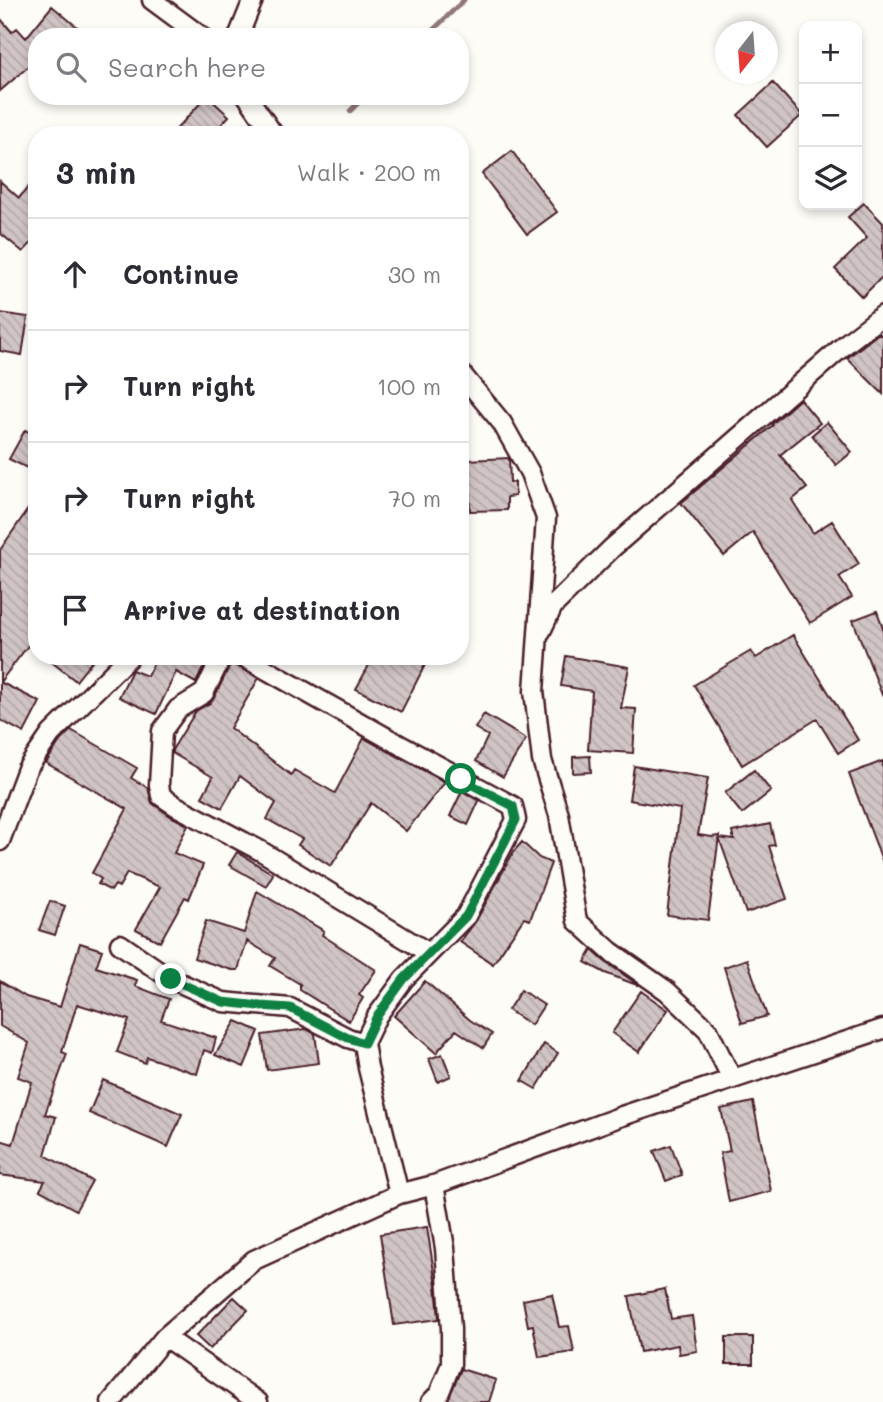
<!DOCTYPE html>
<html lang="en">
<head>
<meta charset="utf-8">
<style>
	:root { --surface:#fff; --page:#f7f7f7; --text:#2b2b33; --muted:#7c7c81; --line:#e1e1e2 }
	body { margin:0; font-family:Mali,sans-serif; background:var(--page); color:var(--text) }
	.controls { position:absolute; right:21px; top:21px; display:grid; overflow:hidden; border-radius:14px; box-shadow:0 4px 10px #0003 }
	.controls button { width:63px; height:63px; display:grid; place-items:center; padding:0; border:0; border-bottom:2px solid var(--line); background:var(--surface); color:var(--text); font:35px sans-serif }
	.compass { position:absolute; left:715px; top:21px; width:63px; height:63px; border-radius:50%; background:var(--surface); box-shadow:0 4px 10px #0003; rotate:197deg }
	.stop { position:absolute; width:21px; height:21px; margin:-16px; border:5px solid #0b8043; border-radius:50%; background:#fff }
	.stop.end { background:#0b8043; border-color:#fff; box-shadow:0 2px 7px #0008 }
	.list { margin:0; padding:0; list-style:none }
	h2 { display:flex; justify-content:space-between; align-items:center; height:91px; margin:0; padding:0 28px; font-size:30px }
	h2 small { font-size:23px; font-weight:400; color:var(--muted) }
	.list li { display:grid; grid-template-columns:46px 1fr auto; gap:21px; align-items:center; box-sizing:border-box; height:112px; padding:0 28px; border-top:2px solid var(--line) }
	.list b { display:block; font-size:26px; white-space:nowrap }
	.list em { font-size:23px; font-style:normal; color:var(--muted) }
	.icon { flex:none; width:38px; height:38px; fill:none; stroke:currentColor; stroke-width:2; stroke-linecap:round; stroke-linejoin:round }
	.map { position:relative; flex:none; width:883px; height:1402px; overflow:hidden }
	.search { position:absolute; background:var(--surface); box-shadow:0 4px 10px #0003; left:28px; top:28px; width:441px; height:77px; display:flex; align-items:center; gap:18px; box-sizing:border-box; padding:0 24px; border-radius:28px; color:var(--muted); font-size:26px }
	.panel { position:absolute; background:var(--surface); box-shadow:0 4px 10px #0003; left:28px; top:126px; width:441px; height:539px; border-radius:28px }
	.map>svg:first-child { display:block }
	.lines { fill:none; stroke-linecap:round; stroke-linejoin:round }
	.stream { stroke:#91777b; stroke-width:5 }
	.building { fill:url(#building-back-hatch); stroke:#4a1f2b; stroke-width:2 }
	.minor-casing { stroke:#4a1f2b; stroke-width:23 }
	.minor { stroke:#fdfcf7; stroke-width:18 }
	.route { stroke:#0b8043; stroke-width:9 }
</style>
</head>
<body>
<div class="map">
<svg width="883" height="1402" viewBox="0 0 883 1402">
	<defs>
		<pattern id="building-back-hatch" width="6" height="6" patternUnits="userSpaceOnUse" patternTransform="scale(1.75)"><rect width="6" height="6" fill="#d0c5c4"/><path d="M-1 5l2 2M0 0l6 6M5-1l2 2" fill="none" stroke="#b4a9a9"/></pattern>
	</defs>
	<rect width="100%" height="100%" fill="#fdfcf7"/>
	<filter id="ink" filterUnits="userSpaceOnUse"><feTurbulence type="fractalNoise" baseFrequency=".0143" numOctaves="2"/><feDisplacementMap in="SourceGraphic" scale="14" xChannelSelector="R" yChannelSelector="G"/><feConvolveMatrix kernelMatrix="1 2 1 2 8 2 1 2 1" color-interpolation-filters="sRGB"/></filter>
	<g filter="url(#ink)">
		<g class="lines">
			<!-- stream -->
			<path class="stream" d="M426,37L464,0
				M350,111L365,96"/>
		</g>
		<!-- building -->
		<path class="building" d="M52,6L89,37H37V59L0,91V18L12,32L17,28L26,38Z
			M773,83L802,115L767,147L738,115Z
			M207,96L229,116L212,135H171Z
			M512,151L557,212L527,234L482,174Z
			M37,177V237L23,252L0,233V181L19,198Z
			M864,203L883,223V276L862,297L835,269L867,238L848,217Z
			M0,313L28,317L22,355L0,351Z
			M879,333L883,337V394L847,358Z
			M800,399L820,423L780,455L807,488L792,500L813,533L832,521L859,564L839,577L852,597L810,623L753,532L724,556L681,503L773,425L772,424Z
			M827,422L852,452L836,465L812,435Z
			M25,430L37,436V473L9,459Z
			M509,458L510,482H515V496L507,497V510L470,511L468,460Z
			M37,496V634L0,682V550Z
			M877,611L883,628V694L882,695L853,620Z
			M793,635L858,740L838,753L817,719L742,765L694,685L751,651L756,658Z
			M44,656H96L76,681Z
			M146,656H209L196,683L176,672L156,714L119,697L132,670L147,676L155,661Z
			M374,656H417L427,661L401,712L356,689Z
			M566,656L629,667L621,708L636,709L633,753L588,750L592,691L561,686Z
			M231,663L259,678L230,728L291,775L294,770L335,793L364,738L445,782L406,831L371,803L331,866L298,845L302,839L267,819L276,803L240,776L222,808L202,797L213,777L172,753V750L196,711L210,703L214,698Z
			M0,682L40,702L24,733L0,720Z
			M484,714L526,739L503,777L476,761L488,736L475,728Z
			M71,730L137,768L131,778L148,788L152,803L170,816L188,825L174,853L203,865L189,899L185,897L160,942L136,929L160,887L127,873L119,887L115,885L111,891L98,884L101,879L92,873L127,809L46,763L60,741Z
			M590,756L591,772L573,773V757Z
			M883,761V859L882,860L849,774Z
			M634,766L708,778L698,835L712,837L719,836L708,920L667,915L680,809L629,800Z
			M754,770L771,791L742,814L725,793Z
			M462,791L479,801L468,825L450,816Z
			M770,824L775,845L769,846L787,899L746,913L719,838L734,840L732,832Z
			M522,842L539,858L551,863L530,920L524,918L493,964L460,942L476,921L514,851Z
			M237,852L273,874L266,886L229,865Z
			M257,891L324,931L322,935L376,970L359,995L363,998L349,1021L300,990V984L270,966L275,958L247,941L238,970H232L194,958L206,921L244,933Z
			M50,901L65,906L55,935L39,930Z
			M80,943L102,950L96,967L137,980L135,986L169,999L161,1020L216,1038L212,1053L204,1050L197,1074L147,1057L145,1063L117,1052L129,1020L77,1004L62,1052L67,1054L45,1114L56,1117L45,1155L92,1181L76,1210L40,1190L45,1181L0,1175V1140L13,1144L32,1082L18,1077L29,1043L0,1026V981L26,997L60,1007Z
			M592,950L603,960L637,984V985L605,973L585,962Z
			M747,959L767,1016L742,1023L724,967Z
			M425,981L470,1020L492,1034L483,1048L456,1030L436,1053L394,1016Z
			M521,990L544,1005L531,1025L508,1010Z
			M641,991L668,1010L639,1052L612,1033Z
			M236,1021L259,1031L244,1067L215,1055Z
			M306,1029L315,1034L319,1063L267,1070L262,1035Z
			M544,1044L558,1053L536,1089L522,1081Z
			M442,1054L451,1076L438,1082L429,1059Z
			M103,1080L182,1114L168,1147L89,1113Z
			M753,1102L771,1191L729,1202L720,1153L730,1151L721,1109Z
			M671,1145L682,1175L666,1181L654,1151Z
			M427,1227L436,1285L439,1319L394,1325L380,1234Z
			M665,1289L671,1319L692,1316L697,1351L679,1354L678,1345L640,1352L629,1296Z
			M552,1294L559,1327L569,1326L574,1352L539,1357L533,1325L528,1326L523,1300Z
			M234,1297L248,1310L210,1349L196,1336Z
			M726,1337H753V1364H726Z
			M461,1369L496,1380L489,1402H447Z"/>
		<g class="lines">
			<!-- minor casing -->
			<g class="minor-casing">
				<path id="minor" d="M152,0L202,37
					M238,37L253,0
					M247,96L274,135
					M460,372L502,423L530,473L546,518L534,691L542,760L559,815L577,921L610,951L667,991L708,1030L732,1079
					M541,631L553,606L612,548L848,342L883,315
					M222,656L204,693L178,709L162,731L159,785L161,796L176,806L261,851L429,953
					M242,656L400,745L513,806L516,820L466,916L404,979L377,1016L364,1043L368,1068L399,1194
					M0,841L27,769L51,734L130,656
					M120,944L171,979L223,1002L290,1008L348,1038L364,1043
					M165,1337L258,1402
					M111,1402L165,1337L254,1260L399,1194L434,1185L622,1116L883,1029
					M431,1402L439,1394L451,1364V1329L445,1248L434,1185"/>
			</g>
			<!-- minor -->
			<use href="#minor" class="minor"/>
		</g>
	</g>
	<g class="lines" filter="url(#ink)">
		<!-- route -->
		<path class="route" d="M171,979L223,1002L260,1006L290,1008L348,1038L364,1043L377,1016L404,979L466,916L516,820L513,806L461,779"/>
	</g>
</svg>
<div class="controls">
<button>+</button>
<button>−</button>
<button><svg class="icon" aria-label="layers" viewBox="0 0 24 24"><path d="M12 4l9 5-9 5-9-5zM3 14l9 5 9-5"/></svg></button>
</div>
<svg class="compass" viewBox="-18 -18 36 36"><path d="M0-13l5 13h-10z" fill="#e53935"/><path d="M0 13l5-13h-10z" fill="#7c7c81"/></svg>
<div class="stop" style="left:461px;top:779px"></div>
<div class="stop end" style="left:171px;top:979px"></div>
<div class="search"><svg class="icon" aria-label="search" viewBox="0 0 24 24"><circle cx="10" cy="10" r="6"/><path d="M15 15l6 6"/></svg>Search here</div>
<section class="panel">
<h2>3 min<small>Walk · 200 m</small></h2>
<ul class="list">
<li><svg class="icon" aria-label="ahead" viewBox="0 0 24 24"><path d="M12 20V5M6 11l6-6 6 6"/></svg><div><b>Continue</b></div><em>30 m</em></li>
<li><svg class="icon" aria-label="right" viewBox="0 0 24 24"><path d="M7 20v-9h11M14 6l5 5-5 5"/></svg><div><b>Turn right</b></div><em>100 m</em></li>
<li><svg class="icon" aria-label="right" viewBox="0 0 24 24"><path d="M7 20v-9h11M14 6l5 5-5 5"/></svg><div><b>Turn right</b></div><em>70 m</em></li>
<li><svg class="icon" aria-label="arrive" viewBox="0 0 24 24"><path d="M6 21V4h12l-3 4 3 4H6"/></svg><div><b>Arrive at destination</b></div></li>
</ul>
</section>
</div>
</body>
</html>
